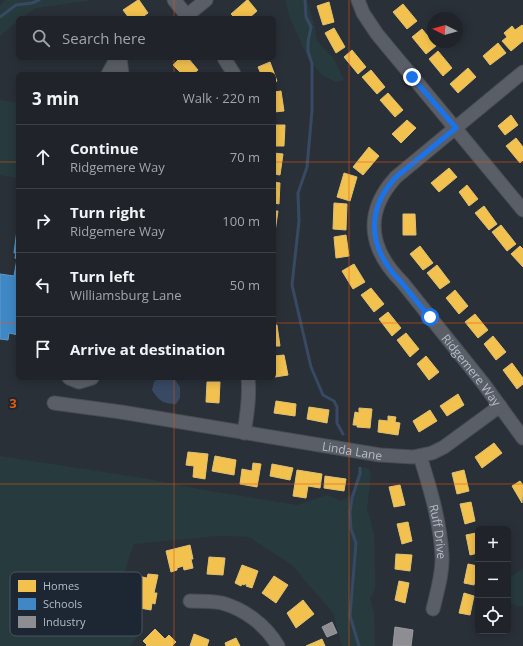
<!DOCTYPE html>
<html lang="en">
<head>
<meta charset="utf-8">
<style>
	:root { --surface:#20242a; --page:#2d3036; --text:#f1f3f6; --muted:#a2a4a8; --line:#3d4147 }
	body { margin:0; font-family:"Open Sans",sans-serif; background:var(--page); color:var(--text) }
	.controls { position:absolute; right:12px; bottom:12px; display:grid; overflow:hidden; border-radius:6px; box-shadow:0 2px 10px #0003 }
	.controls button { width:36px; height:36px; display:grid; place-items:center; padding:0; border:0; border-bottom:1px solid var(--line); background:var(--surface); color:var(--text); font:20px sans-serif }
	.compass { position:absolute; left:427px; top:12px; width:36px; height:36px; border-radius:50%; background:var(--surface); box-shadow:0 2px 10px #0003; rotate:275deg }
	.stop { position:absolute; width:12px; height:12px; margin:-9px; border:3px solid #1a73e8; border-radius:50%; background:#fff }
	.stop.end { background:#1a73e8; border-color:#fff; box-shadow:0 1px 4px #0008 }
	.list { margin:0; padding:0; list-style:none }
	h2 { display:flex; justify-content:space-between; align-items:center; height:52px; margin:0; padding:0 16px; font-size:17px }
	h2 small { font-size:13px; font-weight:400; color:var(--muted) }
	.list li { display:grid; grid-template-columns:26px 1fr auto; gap:12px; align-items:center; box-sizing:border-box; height:64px; padding:0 16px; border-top:1px solid var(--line) }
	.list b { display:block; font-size:15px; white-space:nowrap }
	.list p { margin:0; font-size:13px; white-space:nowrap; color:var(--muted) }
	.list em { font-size:13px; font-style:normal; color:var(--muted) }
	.icon { flex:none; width:22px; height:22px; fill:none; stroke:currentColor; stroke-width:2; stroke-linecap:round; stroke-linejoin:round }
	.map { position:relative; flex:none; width:523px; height:646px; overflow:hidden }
	.search { position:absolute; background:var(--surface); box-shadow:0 2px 10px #0003; left:16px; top:16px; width:260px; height:44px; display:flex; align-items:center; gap:10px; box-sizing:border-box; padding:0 14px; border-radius:6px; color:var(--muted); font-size:15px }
	.panel { position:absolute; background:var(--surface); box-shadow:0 2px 10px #0003; left:16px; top:72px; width:260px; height:308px; border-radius:6px }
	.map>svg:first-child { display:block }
	.green { fill:#273a3e }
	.water { fill:#384963 }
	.homes { fill:#f2c14e; stroke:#dfc073 }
	.schools { fill:#3f88c5; stroke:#6298c6 }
	.industry { fill:#8d8d92; stroke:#999ba2 }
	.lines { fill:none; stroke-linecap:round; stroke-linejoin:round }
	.stream { stroke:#384963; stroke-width:3 }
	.minor-casing { stroke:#484c53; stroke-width:15 }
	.minor { stroke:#5a5e66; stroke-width:13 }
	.route { stroke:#1a73e8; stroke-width:5 }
	.grid { fill:none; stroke:#e8590c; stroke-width:1; stroke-opacity:0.55 }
	.labels { text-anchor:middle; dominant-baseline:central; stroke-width:4; stroke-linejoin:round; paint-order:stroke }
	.street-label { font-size:12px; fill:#b4bcc9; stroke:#1d2633 }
	.key { fill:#1d2633; stroke:#4a5360; stroke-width:1 }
	.key-label { font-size:11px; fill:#b4bcc9 }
	.grid-label { font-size:13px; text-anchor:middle; font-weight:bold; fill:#e8590c; stroke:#1d2633; stroke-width:4; stroke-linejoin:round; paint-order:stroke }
</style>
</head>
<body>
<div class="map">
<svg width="523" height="646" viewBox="0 0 523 646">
	<rect width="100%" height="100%" fill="#2a3038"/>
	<!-- green -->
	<path class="green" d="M5,0H94L36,8L22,18H18V21L0,36V6Z
		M285,0H307L315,28L317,41L334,59L344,80L336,82L322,75L308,58L290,18Z
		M0,100L18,103V178L0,175Z
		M0,456L143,478L199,489L297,505L327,495L341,501C361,492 349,480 363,467L369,469L371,477L367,508L374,533L375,574V589L370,599L374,612L375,646H342L333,613L292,565L249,537L218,536L134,544C127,561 113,604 126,620C129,624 135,627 138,630L137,637L130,646H0Z
		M523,568V606L521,607L508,602V579Z"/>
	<!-- water -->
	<path class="water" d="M158,378H172L176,381L180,387V398L176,404C163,404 159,401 152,390L154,382Z"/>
	<!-- homes -->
	<path class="homes" d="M138,0H139L148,13L141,18H129L123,10Z
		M247,0H248L257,11L249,18H235L231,14Z
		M329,2L334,22L323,25L317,6Z
		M403,4L417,21L407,29L393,12Z
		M522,25L523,26V41L511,51L502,41L507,37L504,33L512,26L515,30Z
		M334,28L345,47L336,53L325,33Z
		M422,29L436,46L426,54L412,37Z
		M498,43L506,53L490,65L483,56Z
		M352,50L366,67L358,74L344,57Z
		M438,51L452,68L443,76L429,59Z
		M180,58H188L198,70L193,74H182L173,65Z
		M270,62L277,81L274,83V74H261L258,67Z
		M468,68L476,77L458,93L450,84Z
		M371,70L385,87L377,94L362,77Z
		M281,91L284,111L274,112V92Z
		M388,93L403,110L395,117L380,100Z
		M511,115L518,125L505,135L498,126Z
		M407,120L416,128L401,143L392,134Z
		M274,125H285L284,146H274Z
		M516,138L523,147V160L520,163L506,146Z
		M369,147L379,156L363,175L353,167Z
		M274,153L283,154L280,175L274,174Z
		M449,168L457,177L439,192L431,183Z
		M344,173L357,177L350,201L337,197Z
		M274,182L280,183L279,204L274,203Z
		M467,185L478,199L469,206L459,192Z
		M334,203L347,204L346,230L333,229Z
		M484,206L497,224L489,230L475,213Z
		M274,211H278L275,232H274Z
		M403,214H415L416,235H403Z
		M501,225L516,244L507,251L492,232Z
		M346,235L349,256L336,258L334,237Z
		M420,246L433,263L423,270L410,254Z
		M520,246L523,249V267L511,254Z
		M354,264L365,282L353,289L342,271Z
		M437,265L450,282L440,289L427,273Z
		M371,288L384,304L374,312L361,295Z
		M455,290L468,306L459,314L446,298Z
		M388,312L401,328L392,336L379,319Z
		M475,314L488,330L478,338L465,322Z
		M274,325H277L280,346H274Z
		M406,333L419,349L410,357L397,340Z
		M493,336L506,352L496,360L484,344Z
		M284,355L288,375L275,377L274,356Z
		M426,356L439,372L429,380L417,364Z
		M512,363L523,378V384L517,389L503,370Z
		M207,382H220L219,403L206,402Z
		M458,394L464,405L447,416L440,406Z
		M276,401L296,404L295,416L274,413Z
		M309,407L329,410L327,423L307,419Z
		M359,408L372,409L370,428L357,427V425H353L355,412L359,413Z
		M430,410L437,421L419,432L413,421Z
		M388,416L396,417L395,422L400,423L398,435L378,432L379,420L388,421Z
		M494,443L502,453L482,468L475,457Z
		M188,452L208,454L205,479L193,477L194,466L186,465Z
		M215,456L236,460L234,475L212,471Z
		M253,463L261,464L257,487L240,484L242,469L252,471Z
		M272,464L293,468L290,480L270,476Z
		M297,470L322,474L320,488L308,486L306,498L293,496Z
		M464,470L469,491L457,494L452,473Z
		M325,476L346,479L344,491L324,488Z
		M520,481L523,485L522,503L512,486Z
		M400,485L405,505L394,507L389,487Z
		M471,502L475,521L465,524L460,504Z
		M408,522L412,541L402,544L397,524Z
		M476,533L478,553L470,555L466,535Z
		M190,545L193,559H191L193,568L184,570L183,566L177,568V570L171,572L166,551Z
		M396,554L412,555L410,571L395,569Z
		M209,557L225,558L223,575L207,574Z
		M468,564L478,566L474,585L464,583Z
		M242,565L258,571L252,588L246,586L247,584H245L244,585L242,584L241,586L235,583Z
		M148,574L158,575L154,593H157L155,604L152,603L151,610L134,607L135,596H138L139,590L136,589L138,576L147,578Z
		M274,576L288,585L276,603L262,593Z
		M399,581L409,583L405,603L395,600Z
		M464,593L474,596L470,615L459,613Z
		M303,600L314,614L296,628L287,613Z
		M155,629L165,639L169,635L176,642L172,646H146L147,645L143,641Z
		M194,634L209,640L207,646H190Z
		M236,638L240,646H226L225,643Z
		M322,639L325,646H306Z"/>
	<!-- schools -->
	<path class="schools" d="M18,222V335L9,333L8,340L0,339V274L14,276L17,259L15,258L16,253H14Z"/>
	<!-- industry -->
	<path class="industry" d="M332,622L337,633L327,637L322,627Z
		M395,627L413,630L411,646H393Z"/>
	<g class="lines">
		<!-- stream -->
		<path class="stream" d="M305,0L306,17L311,27L308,42V51L312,64V111L307,167L298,193L299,221L292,285L311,367L323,395L334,401L337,407V423L343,434
			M0,17L16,5L32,3L39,0
			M359,646L350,616L356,543L351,529L350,512L352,498L360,474V468"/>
		<!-- minor casing -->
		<g class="minor-casing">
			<g id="minor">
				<path d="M174,0L189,18"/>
				<path d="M358,0L363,13L377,34L523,210"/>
				<path d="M184,18L206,0"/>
				<path d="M120,58L122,74"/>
				<path d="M224,58L234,74"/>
				<path id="s1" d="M523,72L396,177C363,213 369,249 402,282L483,383L523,438"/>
				<path d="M108,74L114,63L119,58"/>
				<path d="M69,378L79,382L92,378"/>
				<path id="s2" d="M54,403L121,412L380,455L413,457L432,453L444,447L500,406"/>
				<path d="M244,433C247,415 250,396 248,378"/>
				<path id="s3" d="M420,456C430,488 440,521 442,555C443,573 437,592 433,609"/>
				<path d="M190,601C200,601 212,601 222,603C244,609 266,625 278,646"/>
			</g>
		</g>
		<!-- minor -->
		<use href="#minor" class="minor"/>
	</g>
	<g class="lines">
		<!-- route -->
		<path class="route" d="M412,77L456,128L396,177C369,206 367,240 392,272C395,276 399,279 402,283C411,294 420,306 430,317"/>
	</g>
	<!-- grid -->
	<path class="grid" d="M174,0V18M349,0V646M174,58V74M0,162H18M274,162H523M0,323H18M274,323H523M174,378V646M0,484H523"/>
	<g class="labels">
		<!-- street labels -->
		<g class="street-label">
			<text stroke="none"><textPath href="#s1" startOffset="396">Ridgemere Way</textPath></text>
			<text stroke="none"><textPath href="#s2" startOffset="302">Linda Lane</textPath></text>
			<text stroke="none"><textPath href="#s3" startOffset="78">Ruff Drive</textPath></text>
		</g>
	</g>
	<!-- legend -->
	<rect x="10" y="572" width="132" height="64" rx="6" class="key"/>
	<rect x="18" y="580" width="18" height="12" fill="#f2c14e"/>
	<rect x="18" y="598" width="18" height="12" fill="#3f88c5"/>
	<rect x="18" y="616" width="18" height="12" fill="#8d8d92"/>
	<g class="key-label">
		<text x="43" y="590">Homes</text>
		<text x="43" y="608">Schools</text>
		<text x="43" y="626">Industry</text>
	</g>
	<g class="grid-label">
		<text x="13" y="408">3</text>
	</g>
</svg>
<div class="controls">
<button>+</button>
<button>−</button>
<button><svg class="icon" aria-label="locate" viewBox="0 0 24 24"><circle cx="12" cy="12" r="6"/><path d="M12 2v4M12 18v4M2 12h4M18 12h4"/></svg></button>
</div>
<svg class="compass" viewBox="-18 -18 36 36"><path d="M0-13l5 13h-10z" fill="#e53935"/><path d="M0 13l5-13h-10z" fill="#a2a4a8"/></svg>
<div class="stop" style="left:430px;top:317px"></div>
<div class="stop end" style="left:412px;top:77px"></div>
<div class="search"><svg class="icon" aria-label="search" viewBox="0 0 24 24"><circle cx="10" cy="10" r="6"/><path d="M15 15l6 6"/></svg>Search here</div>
<section class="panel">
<h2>3 min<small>Walk · 220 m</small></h2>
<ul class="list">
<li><svg class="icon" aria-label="ahead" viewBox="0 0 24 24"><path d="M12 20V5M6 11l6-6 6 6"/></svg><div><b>Continue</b><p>Ridgemere Way</p></div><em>70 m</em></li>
<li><svg class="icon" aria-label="right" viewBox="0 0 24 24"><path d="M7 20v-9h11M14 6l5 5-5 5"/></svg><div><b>Turn right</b><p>Ridgemere Way</p></div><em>100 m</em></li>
<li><svg class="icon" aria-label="left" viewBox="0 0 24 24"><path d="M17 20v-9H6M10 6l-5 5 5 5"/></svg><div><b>Turn left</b><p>Williamsburg Lane</p></div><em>50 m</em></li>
<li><svg class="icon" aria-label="arrive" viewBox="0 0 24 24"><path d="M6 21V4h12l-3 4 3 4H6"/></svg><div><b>Arrive at destination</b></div></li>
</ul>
</section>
</div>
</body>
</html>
